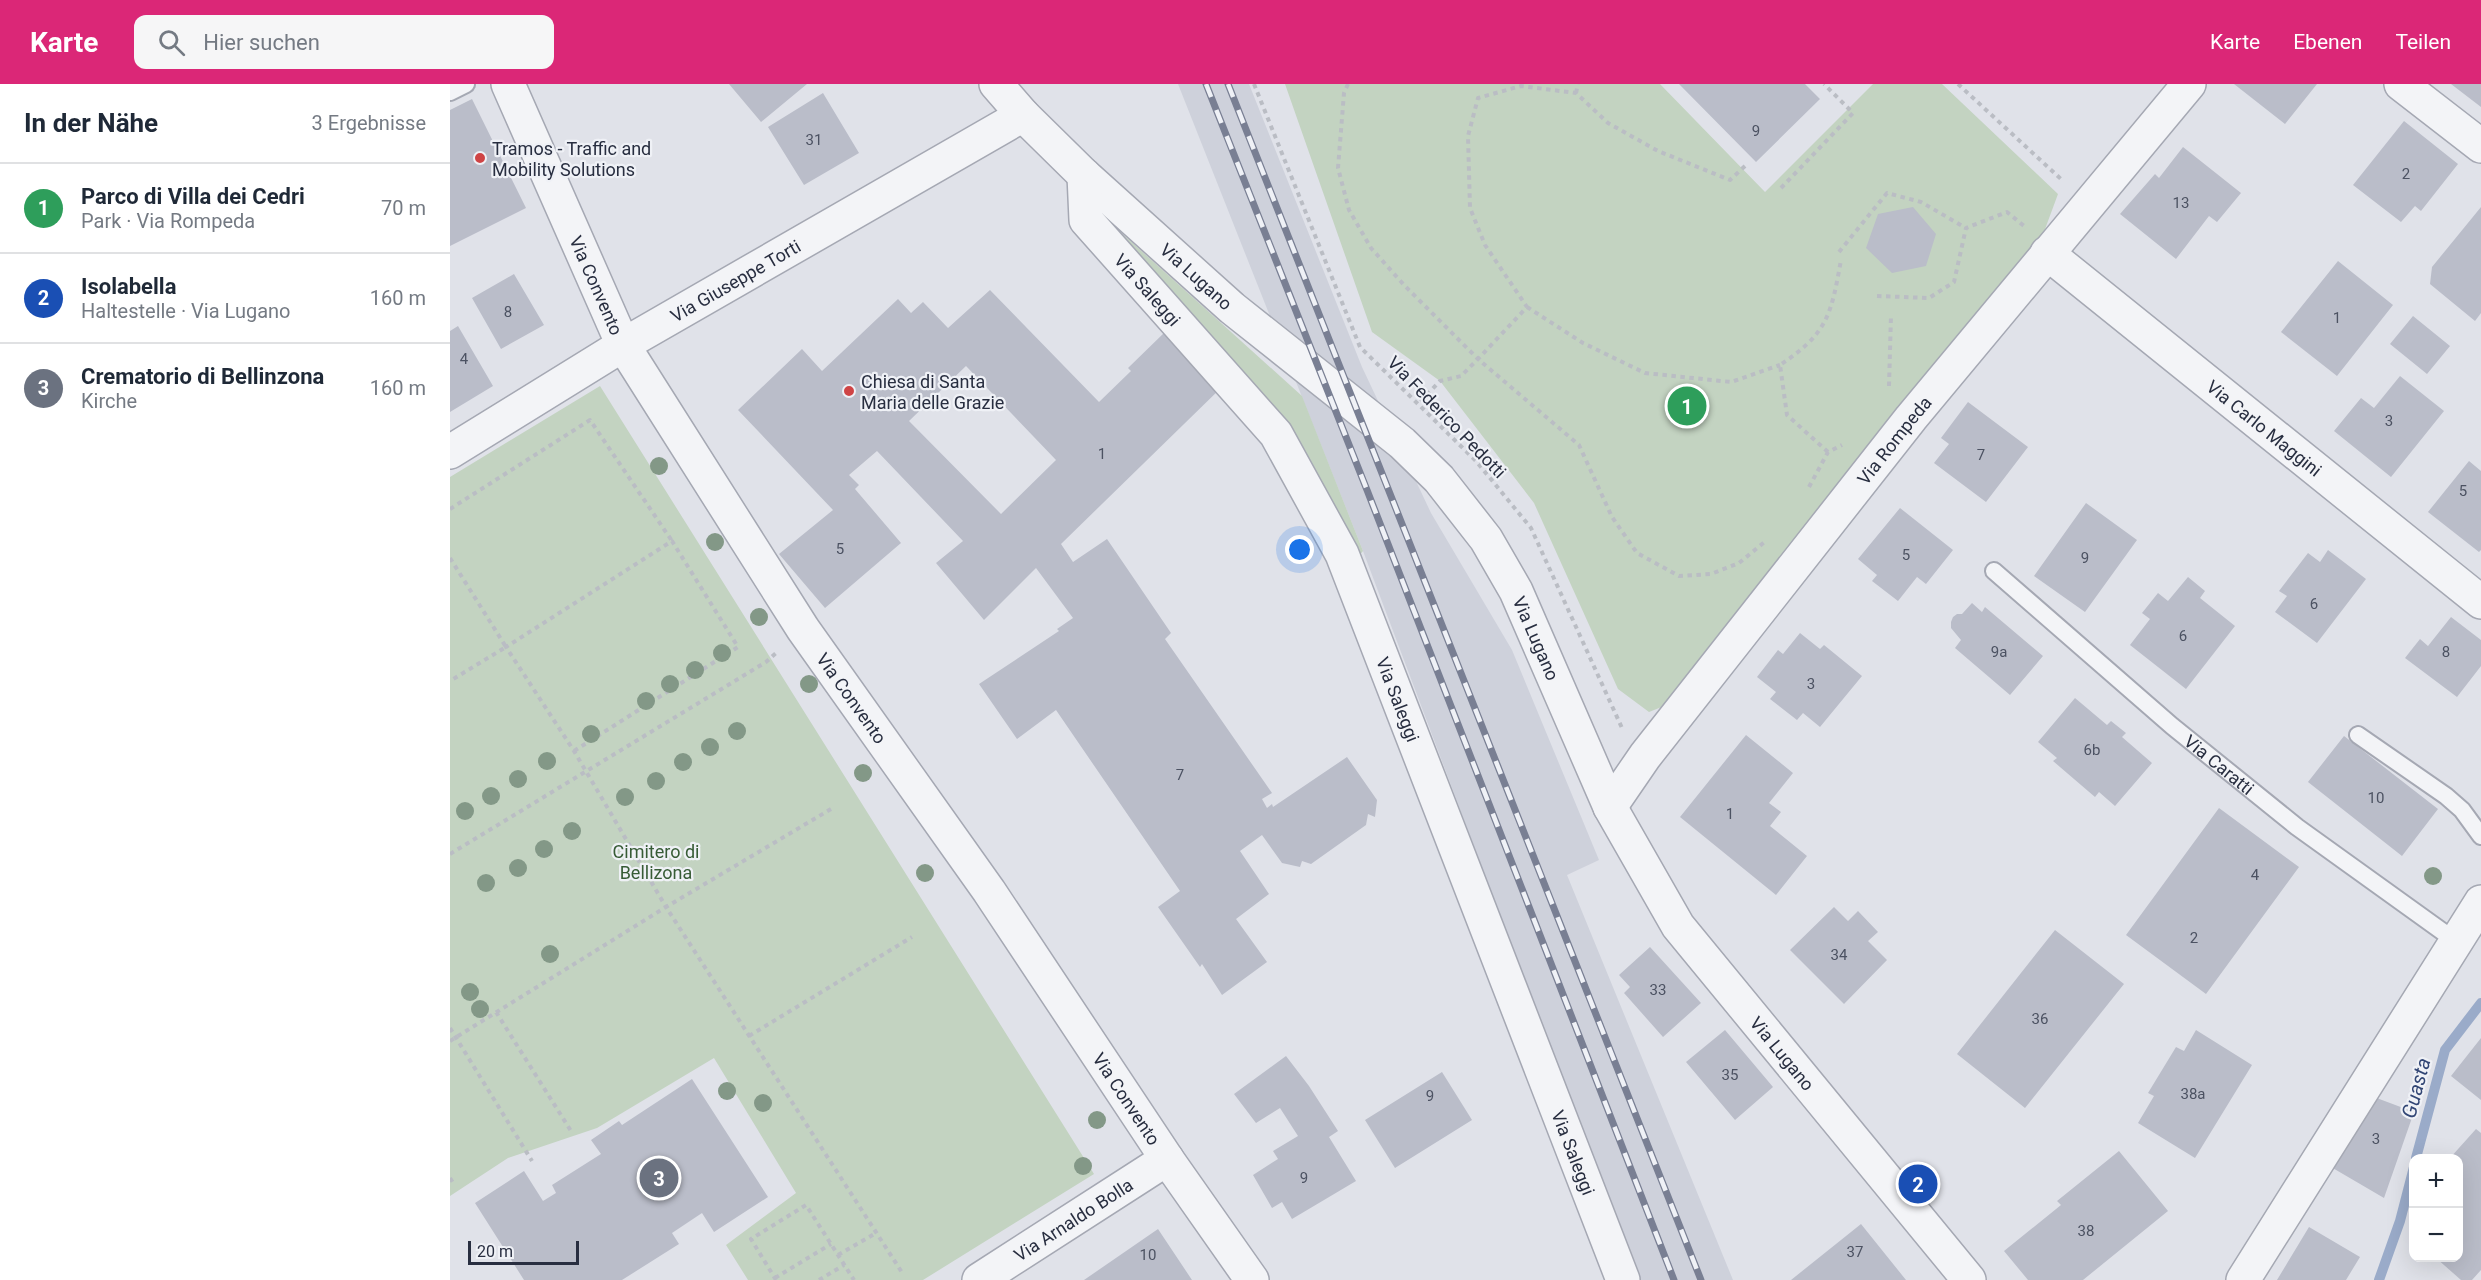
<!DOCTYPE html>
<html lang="de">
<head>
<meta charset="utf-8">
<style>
	:root { --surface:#fff; --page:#f6f6f7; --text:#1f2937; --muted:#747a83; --line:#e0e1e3; --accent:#db2777 }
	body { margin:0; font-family:Roboto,sans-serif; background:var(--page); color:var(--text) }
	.controls { position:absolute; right:18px; bottom:18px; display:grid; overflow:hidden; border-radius:12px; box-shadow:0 6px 24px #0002 }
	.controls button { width:54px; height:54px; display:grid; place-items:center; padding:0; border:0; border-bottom:2px solid var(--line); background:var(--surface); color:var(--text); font:30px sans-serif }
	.scale { position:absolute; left:18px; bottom:15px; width:111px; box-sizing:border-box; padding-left:6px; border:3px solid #282e40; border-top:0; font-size:16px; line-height:21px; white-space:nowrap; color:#282e40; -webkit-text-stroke:4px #eff1f6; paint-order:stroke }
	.you { position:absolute; left:850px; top:466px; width:21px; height:21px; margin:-15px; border:4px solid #fff; border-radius:50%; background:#1a73e8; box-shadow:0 0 0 9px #1a73e833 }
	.badge { display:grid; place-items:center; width:39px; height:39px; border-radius:50%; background:var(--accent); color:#fff; font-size:20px; font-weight:700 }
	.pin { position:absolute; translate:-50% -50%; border:3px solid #fff; box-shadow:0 2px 6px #0006 }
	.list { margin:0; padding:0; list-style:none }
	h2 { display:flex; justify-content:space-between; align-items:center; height:78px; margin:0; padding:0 24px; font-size:26px }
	h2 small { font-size:20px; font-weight:400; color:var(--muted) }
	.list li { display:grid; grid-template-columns:39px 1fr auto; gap:18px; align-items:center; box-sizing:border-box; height:90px; padding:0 24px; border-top:2px solid var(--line) }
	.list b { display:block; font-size:22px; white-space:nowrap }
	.list p { margin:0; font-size:20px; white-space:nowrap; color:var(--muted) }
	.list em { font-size:20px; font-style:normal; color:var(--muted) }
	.icon { flex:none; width:33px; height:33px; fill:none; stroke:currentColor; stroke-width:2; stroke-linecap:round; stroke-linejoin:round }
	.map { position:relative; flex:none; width:2031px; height:1196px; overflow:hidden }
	header { display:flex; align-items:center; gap:36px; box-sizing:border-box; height:84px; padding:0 30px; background:var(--accent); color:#fff }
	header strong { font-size:28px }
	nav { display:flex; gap:33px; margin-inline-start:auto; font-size:21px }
	.search { width:420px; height:54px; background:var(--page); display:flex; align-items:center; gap:15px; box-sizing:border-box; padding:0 21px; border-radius:12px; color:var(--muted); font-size:22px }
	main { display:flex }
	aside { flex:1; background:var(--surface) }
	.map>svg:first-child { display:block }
	.built { fill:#ced1db }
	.green { fill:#c3d3c1 }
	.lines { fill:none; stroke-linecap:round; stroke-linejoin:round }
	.stream { stroke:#9aabc9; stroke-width:10 }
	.building { fill:#babdc9; fill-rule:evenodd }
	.lane-casing { stroke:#a5a8b3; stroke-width:20 }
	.street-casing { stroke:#a5a8b3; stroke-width:36 }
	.path { stroke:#babdc4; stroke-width:4; stroke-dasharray:4.5 4.5; stroke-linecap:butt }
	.lane { stroke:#f3f4f7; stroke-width:16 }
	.street { stroke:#f3f4f7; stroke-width:33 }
	.rail-casing { stroke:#797f93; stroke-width:7 }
	.rail { stroke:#eff1f6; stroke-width:4.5; stroke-dasharray:14; stroke-linecap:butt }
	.tree { fill:#839887 }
	.poi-dot { fill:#cf4445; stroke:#eff1f6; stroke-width:2 }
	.labels { text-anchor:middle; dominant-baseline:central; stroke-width:4.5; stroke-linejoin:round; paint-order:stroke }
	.number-label { font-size:15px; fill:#4c5262 }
	.poi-label { font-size:18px; fill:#282e40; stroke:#eff1f6; text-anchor:start }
	.street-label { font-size:18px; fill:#282e40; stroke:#eff1f6 }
	.park-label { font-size:18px; fill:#375c36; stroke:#eff1f6 }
	.water-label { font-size:20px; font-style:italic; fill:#324675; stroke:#eff1f6 }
</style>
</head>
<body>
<header>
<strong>Karte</strong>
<div class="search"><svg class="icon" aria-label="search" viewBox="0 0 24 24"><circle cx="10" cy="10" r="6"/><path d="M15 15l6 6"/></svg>Hier suchen</div>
<nav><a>Karte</a><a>Ebenen</a><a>Teilen</a></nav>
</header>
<main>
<aside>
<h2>In der Nähe<small>3 Ergebnisse</small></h2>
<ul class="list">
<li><span class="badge" style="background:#2e9e5b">1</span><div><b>Parco di Villa dei Cedri</b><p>Park · Via Rompeda</p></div><em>70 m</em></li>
<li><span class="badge" style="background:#1a4fb4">2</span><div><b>Isolabella</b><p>Haltestelle · Via Lugano</p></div><em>160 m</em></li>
<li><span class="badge" style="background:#6b7280">3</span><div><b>Crematorio di Bellinzona</b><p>Kirche</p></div><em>160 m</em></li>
</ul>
</aside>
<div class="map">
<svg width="2031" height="1196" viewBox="0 0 2031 1196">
	<rect width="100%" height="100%" fill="#e0e2e9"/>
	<!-- built -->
	<path class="built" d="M728,0H799L912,283L981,429L1062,566L1149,776L1117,791L1283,1196H1187L913,467Z"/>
	<!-- green -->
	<path class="green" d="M835,0H1210L1315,108L1423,0H1492L1608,110L1591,156L1229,616L1199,628L1168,605L1084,419L990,297L922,248Z
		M646,126L852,312L913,467L908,473Z
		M150,302L644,1090L473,1196H298L276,1161L346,1109L264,974L147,1044L58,1074L0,1112V393Z"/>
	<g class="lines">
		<!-- stream -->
		<path class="stream" d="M1966,1074L1995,966L2031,919
			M1929,1196L1950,1137L1964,1083"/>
	</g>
	<!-- building -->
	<path class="building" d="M279,0H357L311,38Z
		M1229,0H1355L1370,15L1306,78Z
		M1784,0H1867L1835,40Z
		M2001,0H2031V23Z
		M373,9L409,69L354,101L318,43Z
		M22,15L76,124L0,162V26Z
		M1954,37L2008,80L1971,127L1965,122L1951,138L1903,101Z
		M1733,63L1791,109L1767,138L1759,132L1726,175L1670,130L1705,90L1709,94Z
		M1463,123L1486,150L1476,182L1442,189L1416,164L1428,130Z
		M2031,123V229L2025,237L1980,200L1982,183Z
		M1888,177L1943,221L1887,292L1831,248Z
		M64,190L94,241L51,265L22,214Z
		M540,206L649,318L681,287L678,284L716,247L774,301L611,460L623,478L657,455L721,549L715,555L822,709L812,715L817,724L822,720L823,723L897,673L927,716L925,733L918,730L916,741L861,780L852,777L850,783L832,779L812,751L790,767L819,810L786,835L817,878L772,911L752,880L750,883L708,823L730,807L606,626L567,655L529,600L609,547L607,545L623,534L586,484L534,536L486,479L513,457L427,367L399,391L409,401L405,405L451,459L375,524L329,470L383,426L288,326L352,265L372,287L448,215L461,229L473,218L498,244ZM516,282L606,376L551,430L459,337Z
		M1963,232L2000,262L1977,290L1940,260Z
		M8,242L43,302L0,328V247Z
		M1950,292L1994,327L1941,393L1884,347L1911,314L1924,324Z
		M1518,318L1578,363L1536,418L1484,379L1499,360L1491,354Z
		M2019,377L2031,387V466L2029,468L1978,428Z
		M1636,419L1687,456L1635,528L1584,492Z
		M1450,424L1503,466L1476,500L1467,493L1448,517L1422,497L1427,491L1408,475Z
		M1878,466L1916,495L1867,559L1825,528L1837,512L1829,507L1858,469L1870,478Z
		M1738,493L1755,507L1750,514L1785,542L1736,605L1680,561L1700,535L1692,529L1708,509L1718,517Z
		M1522,519L1532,528L1535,523L1593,572L1560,611L1505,564L1511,556L1501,544V538L1503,533L1507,530H1512Z
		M2001,533L2031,556V582L2007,613L1955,574L1970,555L1978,562Z
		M1350,549L1370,565L1374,561L1412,592L1370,643L1353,629L1347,636L1320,615L1326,608L1307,593L1328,566L1333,570Z
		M1625,614L1657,641L1661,637L1676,649L1672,653L1702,679L1665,722L1649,708L1645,713L1603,677L1607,674L1588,658Z
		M1296,651L1343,689L1319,719L1331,728L1320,742L1357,772L1326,811L1230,733Z
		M1894,652L1988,725L1952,772L1858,698Z
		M1769,724L1849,783L1756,910L1676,851Z
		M1384,823L1398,837L1408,827L1428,848L1418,857L1437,876L1394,920L1340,866Z
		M1605,846L1674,900L1575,1024L1507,970Z
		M1200,863L1251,919L1213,953L1174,909L1180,903L1169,891Z
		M1275,946L1323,1003L1285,1036L1236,978Z
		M1746,946L1802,981L1745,1074L1688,1039L1704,1012L1698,1009L1726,963L1734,967Z
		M2031,954V1016L2001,992Z
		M836,972L859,1002L888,1047L879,1053L906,1097L842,1135L832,1118L822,1124L803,1091L828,1075L823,1067L848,1052L830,1024L806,1039L784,1010Z
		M992,988L1022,1036L945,1084L915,1036Z
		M242,995L318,1113L264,1148L252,1129L222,1149L229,1160L172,1196H74L25,1119L74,1087L93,1117L106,1109L102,1101L151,1070L141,1056L169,1037L172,1041Z
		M1924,1013L1964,1028L1934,1114L1881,1083Z
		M2026,1045L2031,1049V1186L2022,1196H2011L1986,1174H2008V1074H2000Z
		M1669,1067L1718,1127L1633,1196H1578L1554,1167L1611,1121L1607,1117Z
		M1411,1140L1456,1196H1341Z
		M1859,1143L1910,1173L1896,1196H1827Z
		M708,1145L742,1196H634Z"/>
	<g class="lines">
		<!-- lane casing -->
		<g class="lane-casing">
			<g id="lane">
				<path d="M0,8L16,0"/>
				<path id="s1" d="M1544,487L1722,642L1847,743L2007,858"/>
				<path d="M1908,651L1996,712L2012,726L2031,752"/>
			</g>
		</g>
		<!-- street casing -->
		<g class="street-casing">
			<g id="street">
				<path id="s2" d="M58,0L173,261L353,545L539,807L717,1075L802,1196"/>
				<path id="s3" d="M546,0L573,31L634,91L782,224L952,359L989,395L1036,455L1066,507L1160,723L1228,842L1519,1196"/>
				<path d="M1951,0L2031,62"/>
				<path id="s4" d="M634,91L636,136L826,350L892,470L1173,1196"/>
				<path id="s5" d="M1597,169L2031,518"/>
				<path id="s6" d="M0,368L173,261L573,31"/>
				<path id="s7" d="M1160,723L1195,672L1461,334L1739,0"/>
				<path id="s8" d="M529,1196L717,1075"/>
				<path d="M1793,1196L2031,818"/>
			</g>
		</g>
		<!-- path -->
		<path class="path" d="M804,0L910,263L1026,377L1081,444L1172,644
			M898,0L894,9L888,84L899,126L921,164L954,201L1028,275L1011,292L990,297L968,320
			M1508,0L1612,96
			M1126,9L1128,0
			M1295,82L1280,96L1208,67L1158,39L1126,9L1071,2L1028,14L1018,52L1020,124L1035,161L1077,223L1028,275L1129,361L1162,433L1187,469L1229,492L1261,490L1289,479L1317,456
			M1331,104L1403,29L1374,0
			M1389,168L1437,109L1471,118L1516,144
			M1427,212L1479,214L1504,198L1516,144L1557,128L1574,142
			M1077,223L1133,259L1195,289L1281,298L1330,281
			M1439,302L1441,231
			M1378,368L1337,331L1330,281C1378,249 1381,231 1391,176
			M1359,403L1378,368L1392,361
			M0,425L140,336L222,457
			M0,474L56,563L0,597
			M381,725L216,823L453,1190
			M0,770L316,578L326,569
			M46,928L121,1047
			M0,944L82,1077
			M299,952L462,853
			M0,957L216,823L124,667L56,563L222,457L288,563L124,667
			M0,1094L4,1100
			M388,1171L426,1149
			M325,1194L381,1160
			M326,1196L301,1155L356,1121L404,1196
			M369,1196L394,1181"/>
		<!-- lane -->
		<use href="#lane" class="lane"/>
		<!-- street -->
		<use href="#street" class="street"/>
		<!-- rail casing -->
		<g class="rail-casing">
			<path id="rail" d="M756,0L917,406L1224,1196
				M778,0L1251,1196"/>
		</g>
		<!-- rail -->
		<use href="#rail" class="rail"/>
	</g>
	<!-- trees -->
	<g class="tree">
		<circle cx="209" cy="382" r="9"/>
		<circle cx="265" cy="458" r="9"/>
		<circle cx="309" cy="533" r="9"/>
		<circle cx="272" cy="569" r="9"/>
		<circle cx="245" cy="586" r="9"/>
		<circle cx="220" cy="600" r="9"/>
		<circle cx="359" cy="600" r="9"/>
		<circle cx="196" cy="617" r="9"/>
		<circle cx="287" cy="647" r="9"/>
		<circle cx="141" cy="650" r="9"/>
		<circle cx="260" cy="663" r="9"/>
		<circle cx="97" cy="677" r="9"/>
		<circle cx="233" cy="678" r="9"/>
		<circle cx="413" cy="689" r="9"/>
		<circle cx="68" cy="695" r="9"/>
		<circle cx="206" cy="697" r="9"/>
		<circle cx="41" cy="712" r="9"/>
		<circle cx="175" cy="713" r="9"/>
		<circle cx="15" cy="727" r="9"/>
		<circle cx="122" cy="747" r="9"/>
		<circle cx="94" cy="765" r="9"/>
		<circle cx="68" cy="784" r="9"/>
		<circle cx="475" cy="789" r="9"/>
		<circle cx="1983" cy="792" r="9"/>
		<circle cx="36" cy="799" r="9"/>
		<circle cx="100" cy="870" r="9"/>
		<circle cx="20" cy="908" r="9"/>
		<circle cx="30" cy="925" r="9"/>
		<circle cx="277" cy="1007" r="9"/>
		<circle cx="313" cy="1019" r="9"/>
		<circle cx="647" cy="1036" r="9"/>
		<circle cx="633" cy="1082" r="9"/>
	</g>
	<!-- markers -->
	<g class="poi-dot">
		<circle cx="30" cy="74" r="6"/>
		<circle cx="399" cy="307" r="6"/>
	</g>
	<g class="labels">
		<!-- number labels -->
		<g class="number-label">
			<text x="1306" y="47">9</text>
			<text x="364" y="56">31</text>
			<text x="1956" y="90">2</text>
			<text x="1731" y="119">13</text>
			<text x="58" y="228">8</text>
			<text x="1887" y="234">1</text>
			<text x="14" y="275">4</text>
			<text x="1939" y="337">3</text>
			<text x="652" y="370">1</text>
			<text x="1531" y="371">7</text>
			<text x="2013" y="407">5</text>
			<text x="390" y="465">5</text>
			<text x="1456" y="471">5</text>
			<text x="1635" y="474">9</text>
			<text x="1864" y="520">6</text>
			<text x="1733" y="552">6</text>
			<text x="1549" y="568">9a</text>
			<text x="1996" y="568">8</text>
			<text x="1361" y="600">3</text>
			<text x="1642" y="666">6b</text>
			<text x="730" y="691">7</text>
			<text x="1926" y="714">10</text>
			<text x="1280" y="730">1</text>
			<text x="1805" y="791">4</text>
			<text x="1744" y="854">2</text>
			<text x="1389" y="871">34</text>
			<text x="1208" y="906">33</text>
			<text x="1590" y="935">36</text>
			<text x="1280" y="991">35</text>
			<text x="1743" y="1010">38a</text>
			<text x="980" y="1012">9</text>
			<text x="1926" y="1055">3</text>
			<text x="854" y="1094">9</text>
			<text x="1636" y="1147">38</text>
			<text x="1405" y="1168">37</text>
			<text x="698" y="1171">10</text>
		</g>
		<!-- poi labels -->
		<g class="poi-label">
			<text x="42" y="64">Tramos - Traffic and<tspan x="42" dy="21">Mobility Solutions</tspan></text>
			<text x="411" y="297">Chiesa di Santa<tspan x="411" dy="21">Maria delle Grazie</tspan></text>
		</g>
		<!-- street labels -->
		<g class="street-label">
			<text stroke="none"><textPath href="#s3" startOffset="278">Via Lugano</textPath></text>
			<text stroke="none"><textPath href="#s6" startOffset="333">Via Giuseppe Torti</textPath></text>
			<text stroke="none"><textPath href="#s2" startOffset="220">Via Convento</textPath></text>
			<text stroke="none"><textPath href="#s4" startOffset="138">Via Saleggi</textPath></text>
			<text transform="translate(997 333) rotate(46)">Via Federico Pedotti</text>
			<text stroke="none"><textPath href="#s5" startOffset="279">Via Carlo Maggini</textPath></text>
			<text stroke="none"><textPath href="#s7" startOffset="464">Via Rompeda</textPath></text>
			<text stroke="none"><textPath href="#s3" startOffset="782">Via Lugano</textPath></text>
			<text stroke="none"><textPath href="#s2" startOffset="706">Via Convento</textPath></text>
			<text stroke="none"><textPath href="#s4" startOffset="624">Via Saleggi</textPath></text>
			<text stroke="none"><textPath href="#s1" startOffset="297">Via Caratti</textPath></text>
			<text stroke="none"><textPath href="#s3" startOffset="1268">Via Lugano</textPath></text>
			<text stroke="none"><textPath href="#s2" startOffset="1192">Via Convento</textPath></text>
			<text stroke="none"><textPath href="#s4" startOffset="1110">Via Saleggi</textPath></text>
			<text stroke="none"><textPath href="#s8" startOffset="112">Via Arnaldo Bolla</textPath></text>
		</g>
		<!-- park labels -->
		<g class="park-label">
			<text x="206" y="767">Cimitero di<tspan x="206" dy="21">Bellizona</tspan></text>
		</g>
		<!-- water labels -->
		<g class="water-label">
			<text transform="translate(1966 1004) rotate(-75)">Guasta</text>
		</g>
	</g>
</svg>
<div class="controls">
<button>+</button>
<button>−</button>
</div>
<div class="scale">20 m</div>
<div class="you"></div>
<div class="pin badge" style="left:1237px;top:322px;background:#2e9e5b">1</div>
<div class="pin badge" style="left:1468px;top:1100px;background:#1a4fb4">2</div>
<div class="pin badge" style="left:209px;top:1094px;background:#6b7280">3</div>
</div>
</main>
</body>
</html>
